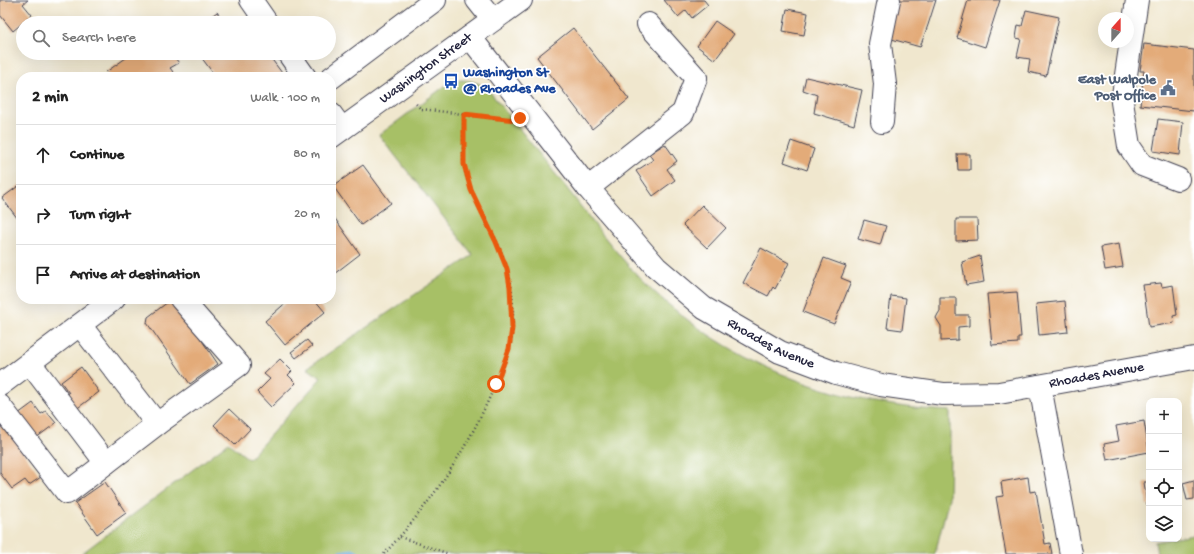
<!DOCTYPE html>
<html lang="en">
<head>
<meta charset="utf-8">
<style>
	:root { --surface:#fff; --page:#f2f2f2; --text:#222; --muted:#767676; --line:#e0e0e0 }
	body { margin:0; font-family:"Gochi Hand",sans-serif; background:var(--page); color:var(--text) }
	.controls { position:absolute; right:12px; bottom:12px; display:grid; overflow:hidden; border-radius:8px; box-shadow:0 4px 16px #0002 }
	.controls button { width:36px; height:36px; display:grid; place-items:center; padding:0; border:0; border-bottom:1px solid var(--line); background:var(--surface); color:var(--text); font:20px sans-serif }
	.compass { position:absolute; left:1098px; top:12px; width:36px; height:36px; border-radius:50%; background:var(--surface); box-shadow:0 4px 16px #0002; rotate:21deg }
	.stop { position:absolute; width:12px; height:12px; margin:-9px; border:3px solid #ea580c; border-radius:50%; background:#fff }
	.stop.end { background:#ea580c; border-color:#fff; box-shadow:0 1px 4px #0008 }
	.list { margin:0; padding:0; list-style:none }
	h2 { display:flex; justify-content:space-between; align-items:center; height:52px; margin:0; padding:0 16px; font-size:17px }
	h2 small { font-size:13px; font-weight:400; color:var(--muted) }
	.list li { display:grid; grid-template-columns:26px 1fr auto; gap:12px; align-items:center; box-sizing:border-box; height:60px; padding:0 16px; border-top:1px solid var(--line) }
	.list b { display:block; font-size:15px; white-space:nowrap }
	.list em { font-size:13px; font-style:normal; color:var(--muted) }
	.icon { flex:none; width:22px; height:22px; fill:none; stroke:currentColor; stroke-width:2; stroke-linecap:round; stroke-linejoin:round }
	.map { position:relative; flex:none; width:1194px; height:554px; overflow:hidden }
	.search { position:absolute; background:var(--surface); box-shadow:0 4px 16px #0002; left:16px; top:16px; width:320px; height:44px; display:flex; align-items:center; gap:10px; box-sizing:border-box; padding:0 14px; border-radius:22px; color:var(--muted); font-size:15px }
	.panel { position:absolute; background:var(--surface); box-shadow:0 4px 16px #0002; left:16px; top:72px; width:320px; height:232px; border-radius:16px }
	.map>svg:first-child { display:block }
	.green { fill:#a7c066; stroke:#647150 }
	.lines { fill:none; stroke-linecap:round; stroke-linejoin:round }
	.stream { stroke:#65a7d9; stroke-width:7 }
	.building { fill:#e3ab79 }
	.minor-casing { stroke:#414051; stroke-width:24 }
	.major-casing { stroke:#414051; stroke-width:24 }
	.path { stroke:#414051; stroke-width:2.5; stroke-dasharray:1 3; stroke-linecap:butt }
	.minor { stroke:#fff; stroke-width:22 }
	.major { stroke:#fff; stroke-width:22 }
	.route { stroke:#ea580c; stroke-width:5 }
	.labels { text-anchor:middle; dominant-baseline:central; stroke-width:3.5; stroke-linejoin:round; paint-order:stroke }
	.street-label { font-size:14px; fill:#22223b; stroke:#fff }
	.transit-label { font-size:14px; font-weight:bold; fill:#164399; stroke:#fff; text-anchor:start }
	.service-label { font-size:14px; font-weight:bold; fill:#4e5e75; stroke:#fff; text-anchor:end }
</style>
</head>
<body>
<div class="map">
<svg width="1194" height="554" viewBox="0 0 1194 554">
	<rect width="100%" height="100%" fill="#fff"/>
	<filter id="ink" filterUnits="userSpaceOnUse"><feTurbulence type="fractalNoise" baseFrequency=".025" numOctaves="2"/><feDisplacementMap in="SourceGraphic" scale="8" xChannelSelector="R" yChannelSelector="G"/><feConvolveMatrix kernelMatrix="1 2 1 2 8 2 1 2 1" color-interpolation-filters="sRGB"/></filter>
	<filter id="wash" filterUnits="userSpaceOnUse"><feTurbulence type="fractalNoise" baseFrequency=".012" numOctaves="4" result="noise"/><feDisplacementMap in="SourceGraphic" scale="16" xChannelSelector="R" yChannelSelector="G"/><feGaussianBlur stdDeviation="0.9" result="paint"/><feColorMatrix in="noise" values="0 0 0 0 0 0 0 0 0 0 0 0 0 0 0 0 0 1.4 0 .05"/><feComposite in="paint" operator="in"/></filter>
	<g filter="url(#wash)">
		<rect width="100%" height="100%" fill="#f0e7ce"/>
		<!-- green -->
		<path class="green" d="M460,80C472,80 481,83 490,92C516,125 543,158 569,191C592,221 614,251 640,278C724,363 832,405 950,411V457L949,498L935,554H81L228,443L249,459L321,378L307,368L473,255L379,135L445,86L452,82Z
			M1194,535V554H1157L1155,542Z"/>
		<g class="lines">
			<!-- stream -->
			<path class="stream" d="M340,554L352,552L356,554"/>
		</g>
		<g id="blocks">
			<!-- building -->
			<path class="building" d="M0,0H28L23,4L32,15L13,31L0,15Z
				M664,0H704L708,5L692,18L686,10L678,17Z
				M896,0H936L928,25L920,47L888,38Z
				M968,0H1000L985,47L957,38Z
				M787,9L808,13L804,35L783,31Z
				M1026,10L1059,17L1046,76L1028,72L1030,59L1017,57L1021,39L1016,38L1018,25L1022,26Z
				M217,12L225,23H202Z
				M715,21L734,34L715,60L697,46Z
				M573,28L629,99L592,129L537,57Z
				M1144,44L1194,50V111L1140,105L1144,71H1140Z
				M133,53H171L179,63L170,68L177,77H110L106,72Z
				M198,53H247L249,55L252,53H267L285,77H216Z
				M806,77L862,90L854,125L814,113L817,95L803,90Z
				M1158,119L1183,122L1180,155L1153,151Z
				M791,141L814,149L807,170L784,162Z
				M665,144L677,161L667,169L675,180L653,196L636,171L653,160L649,154Z
				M957,154H970V170H958Z
				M363,165L391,203L361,225L333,186Z
				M21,184V223L2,198Z
				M702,205L726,228L707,248L683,225Z
				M331,207L334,212L331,213L360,254L334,274L331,269Z
				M956,219H977L978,240L956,241Z
				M864,220L886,226L880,245L858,239Z
				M1119,244L1123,267L1105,270L1101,247Z
				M761,248L789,263L775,289L773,287L768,296L743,283Z
				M980,256L984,282L966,285L962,262Z
				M824,258L846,266L841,278L851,282L834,324L803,312Z
				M1161,283L1162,287L1173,285L1177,315L1173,316L1174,323L1149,327L1143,285Z
				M1017,292L1021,337H1018V343L992,345L987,294Z
				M891,296L906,298L902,330L887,328Z
				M940,298H956V315H969V326L958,327V340L941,341V326L936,318L938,314L940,311Z
				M290,299H314L325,312L285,345L265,321Z
				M1065,301L1068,332L1039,335L1036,304Z
				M168,302L176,303L218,364L190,384L147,323L148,317Z
				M307,340L312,346L296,358L291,352Z
				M280,359L292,371L288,375L296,383L271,407L257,392L270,379L264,374Z
				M81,367L99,392L75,410L64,396L69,393L61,382Z
				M33,403L41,414L46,411L56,423L32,441L14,417Z
				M229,409L250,429L235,445L214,425Z
				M1144,421L1149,452L1107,460L1104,444L1119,441L1116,426Z
				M3,424L41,477L29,485L25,480L12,489L0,473V426Z
				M1028,477L1030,492L1036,491L1045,544L1050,543L1052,554H1006L996,497L1003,496L1001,482Z
				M1194,480V499L1187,500L1183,483Z
				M105,482L126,513L97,534L75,503Z
				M1144,482H1149V505H1147Z"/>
		</g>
	</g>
	<g filter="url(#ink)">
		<use href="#blocks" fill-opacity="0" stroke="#414051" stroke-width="1"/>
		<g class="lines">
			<!-- minor casing -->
			<g class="minor-casing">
				<g id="minor">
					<path d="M251,0L267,23"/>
					<path d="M477,0L493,20"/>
					<path d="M1137,0L1122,102L1129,146L1142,165L1178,179"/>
					<path id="s1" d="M470,37L588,188L656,267L704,308L780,352L836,373L881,385L943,394L999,393L1194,358"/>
					<path d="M288,53L305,77"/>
					<path d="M331,78L435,0"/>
					<path d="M331,114L342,129"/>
					<path d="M882,122L885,84L880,44L889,0"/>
					<path d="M588,188L683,113L696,78L648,24"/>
					<path d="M30,363L106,463"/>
					<path d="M1040,386L1071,554"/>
					<path d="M0,406L67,493L157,424L80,325"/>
					<path d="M157,424L239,365L181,299"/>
				</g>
			</g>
			<!-- major casing -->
			<g class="major-casing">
				<g id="major">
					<path id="s2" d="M331,137L521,0"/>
					<path d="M0,385L114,299"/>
				</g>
			</g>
			<!-- path -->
			<path class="path" d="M416,104L421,109L504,119
				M400,537L449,554
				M384,554C429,506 466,452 492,392C498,378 505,364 509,349C515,327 514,290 507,268C496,233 471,202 464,165C462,152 464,128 464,114"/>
			<!-- minor -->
			<use href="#minor" class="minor"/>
			<!-- major -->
			<use href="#major" class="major"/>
		</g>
	</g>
	<g class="lines" filter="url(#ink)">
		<!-- route -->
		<path class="route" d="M496,384L509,349L512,328L510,287L507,269L496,242L471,190L464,164V114L515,120L520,118"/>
	</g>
	<!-- icons -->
	<defs>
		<g id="bus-bare" transform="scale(1.2)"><path d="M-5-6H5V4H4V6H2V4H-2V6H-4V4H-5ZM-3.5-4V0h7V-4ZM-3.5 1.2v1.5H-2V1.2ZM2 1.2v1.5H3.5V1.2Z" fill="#1a4fb4" stroke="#fff" stroke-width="2.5" paint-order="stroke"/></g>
		<g id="civic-bare" transform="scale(1.2)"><path d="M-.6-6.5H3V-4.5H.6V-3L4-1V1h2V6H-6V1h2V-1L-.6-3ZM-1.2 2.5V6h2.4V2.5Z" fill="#5c6f8a" stroke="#fff" stroke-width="2.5" paint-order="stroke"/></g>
	</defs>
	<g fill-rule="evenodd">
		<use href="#bus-bare" x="451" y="81"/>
		<use href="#civic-bare" x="1168" y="88"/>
	</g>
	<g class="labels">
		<!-- street labels -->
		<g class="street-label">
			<text stroke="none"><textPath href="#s2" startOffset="117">Washington Street</textPath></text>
			<text stroke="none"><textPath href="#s1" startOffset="435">Rhoades Avenue</textPath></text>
			<text stroke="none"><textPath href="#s1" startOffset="771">Rhoades Avenue</textPath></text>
		</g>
		<!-- transit labels -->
		<g class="transit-label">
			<text x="463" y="73">Washington St<tspan x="463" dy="16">@ Rhoades Ave</tspan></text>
		</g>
		<!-- service labels -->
		<g class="service-label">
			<text x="1156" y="80">East Walpole<tspan x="1156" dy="16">Post Office</tspan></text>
		</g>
	</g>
</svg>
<div class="controls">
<button>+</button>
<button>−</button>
<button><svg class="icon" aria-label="locate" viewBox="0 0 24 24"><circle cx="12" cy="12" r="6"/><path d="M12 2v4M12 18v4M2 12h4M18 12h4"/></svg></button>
<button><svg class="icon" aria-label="layers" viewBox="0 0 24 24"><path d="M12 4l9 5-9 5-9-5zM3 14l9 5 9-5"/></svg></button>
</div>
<svg class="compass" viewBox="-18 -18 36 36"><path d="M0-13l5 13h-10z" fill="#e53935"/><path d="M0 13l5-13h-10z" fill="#767676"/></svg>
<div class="stop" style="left:496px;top:384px"></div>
<div class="stop end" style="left:520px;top:118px"></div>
<div class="search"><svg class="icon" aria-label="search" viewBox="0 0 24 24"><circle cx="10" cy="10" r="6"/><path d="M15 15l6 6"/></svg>Search here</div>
<section class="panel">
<h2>2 min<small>Walk · 100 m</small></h2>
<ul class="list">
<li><svg class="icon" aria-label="ahead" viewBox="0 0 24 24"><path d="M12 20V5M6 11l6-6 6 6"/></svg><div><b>Continue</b></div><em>80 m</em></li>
<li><svg class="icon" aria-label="right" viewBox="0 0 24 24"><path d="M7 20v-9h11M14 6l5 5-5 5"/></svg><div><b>Turn right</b></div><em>20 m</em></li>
<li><svg class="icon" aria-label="arrive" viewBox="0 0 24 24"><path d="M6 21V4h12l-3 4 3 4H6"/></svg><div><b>Arrive at destination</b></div></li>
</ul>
</section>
</div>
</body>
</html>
